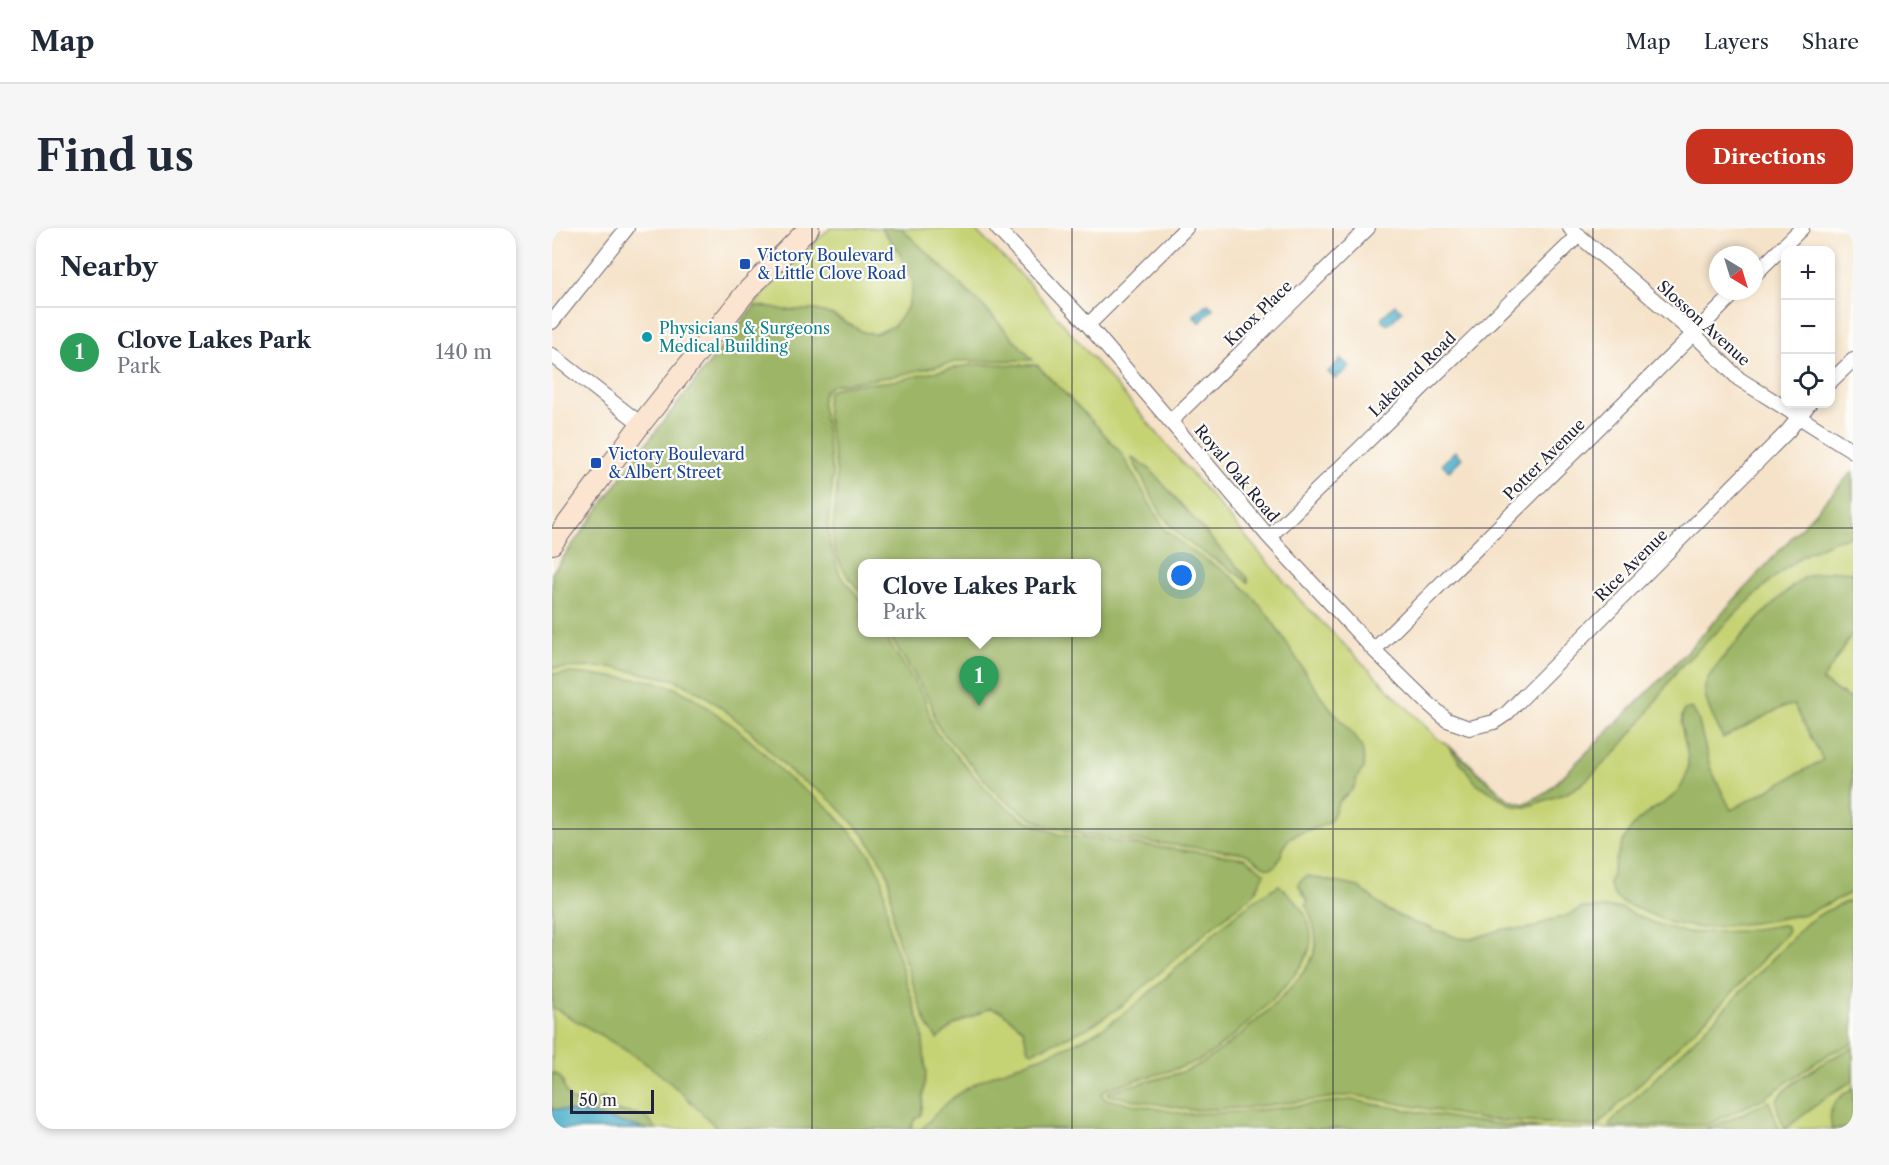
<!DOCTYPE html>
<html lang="en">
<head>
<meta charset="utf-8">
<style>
	:root { --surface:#fff; --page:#f6f6f7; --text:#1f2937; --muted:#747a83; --line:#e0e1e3; --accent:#c8321e }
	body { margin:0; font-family:"Libre Caslon Text",serif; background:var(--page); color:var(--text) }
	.controls { position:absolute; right:18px; top:18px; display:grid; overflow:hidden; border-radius:12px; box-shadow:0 3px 9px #0003 }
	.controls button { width:54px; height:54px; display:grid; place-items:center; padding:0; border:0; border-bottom:2px solid var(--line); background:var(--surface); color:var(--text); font:30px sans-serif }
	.compass { position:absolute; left:1157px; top:18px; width:54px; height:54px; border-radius:50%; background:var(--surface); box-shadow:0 3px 9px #0003; rotate:142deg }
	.scale { position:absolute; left:18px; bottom:15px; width:84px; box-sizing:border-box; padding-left:6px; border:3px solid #22223b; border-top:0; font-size:16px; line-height:21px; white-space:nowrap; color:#22223b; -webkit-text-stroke:4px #fdfcf7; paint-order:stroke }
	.you { position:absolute; left:630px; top:348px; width:21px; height:21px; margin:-15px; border:4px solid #fff; border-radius:50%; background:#1a73e8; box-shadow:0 0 0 9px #1a73e833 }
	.badge { display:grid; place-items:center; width:39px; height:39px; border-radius:50%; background:var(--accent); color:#fff; font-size:20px; font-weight:700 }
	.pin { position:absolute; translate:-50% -50px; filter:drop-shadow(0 2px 3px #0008) }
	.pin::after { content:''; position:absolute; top:32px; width:21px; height:18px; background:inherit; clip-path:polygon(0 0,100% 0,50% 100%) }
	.popup { position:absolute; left:306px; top:331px; width:243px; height:78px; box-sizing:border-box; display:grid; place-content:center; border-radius:12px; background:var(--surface); filter:drop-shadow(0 2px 4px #0005); font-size:20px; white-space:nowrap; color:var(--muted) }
	.popup b { font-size:22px; color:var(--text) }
	.popup::after { content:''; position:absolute; left:50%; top:100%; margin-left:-12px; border:12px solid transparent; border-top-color:var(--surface) }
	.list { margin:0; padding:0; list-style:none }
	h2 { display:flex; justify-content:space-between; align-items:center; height:78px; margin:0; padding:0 24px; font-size:26px }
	h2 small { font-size:20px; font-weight:400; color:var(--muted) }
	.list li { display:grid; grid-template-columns:39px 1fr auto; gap:18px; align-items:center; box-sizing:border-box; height:90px; padding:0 24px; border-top:2px solid var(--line) }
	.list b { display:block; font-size:22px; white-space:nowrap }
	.list p { margin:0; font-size:20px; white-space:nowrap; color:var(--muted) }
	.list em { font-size:20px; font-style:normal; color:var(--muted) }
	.icon { flex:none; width:33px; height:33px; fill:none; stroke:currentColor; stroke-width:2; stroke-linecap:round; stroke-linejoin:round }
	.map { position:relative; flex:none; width:1301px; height:901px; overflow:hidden; border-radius:18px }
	header { display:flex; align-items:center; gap:36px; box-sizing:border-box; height:84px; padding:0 30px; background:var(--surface); border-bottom:2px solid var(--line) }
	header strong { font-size:28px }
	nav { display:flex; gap:33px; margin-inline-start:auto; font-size:21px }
	.intro { display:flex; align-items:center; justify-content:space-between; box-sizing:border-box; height:144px; padding:0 36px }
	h1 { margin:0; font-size:42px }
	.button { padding:15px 27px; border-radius:18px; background:var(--accent); color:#fff; font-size:21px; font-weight:700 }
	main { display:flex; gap:36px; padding:0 36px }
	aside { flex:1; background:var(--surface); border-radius:18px; box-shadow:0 3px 9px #0003 }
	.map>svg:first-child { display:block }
	.green { fill:#c6d375; stroke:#747a58; stroke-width:1.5; fill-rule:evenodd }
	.forest { fill:#9cb566; stroke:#5f6c50; stroke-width:1.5 }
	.water { fill:#4bafca; stroke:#366882; stroke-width:1.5 }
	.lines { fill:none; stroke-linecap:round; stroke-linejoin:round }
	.minor-casing { stroke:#6c656c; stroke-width:16 }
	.secondary-casing { stroke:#6c656c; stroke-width:22 }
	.minor { stroke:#fff; stroke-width:14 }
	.secondary { stroke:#fce5d0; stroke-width:20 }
	.grid { fill:none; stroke:#22223b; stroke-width:1.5; stroke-opacity:0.55 }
	.transit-dot { fill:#1a4fb4; stroke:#fdfcf7; stroke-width:2 }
	.culture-dot { fill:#0f9aa8; stroke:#fdfcf7; stroke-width:2 }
	.labels { text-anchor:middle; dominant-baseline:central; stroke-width:4.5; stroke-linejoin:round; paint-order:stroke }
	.transit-label { font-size:16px; fill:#164399; stroke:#fdfcf7; text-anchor:start }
	.street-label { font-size:16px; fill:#22223b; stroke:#fdfcf7 }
	.culture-label { font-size:16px; fill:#0d838f; stroke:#fdfcf7; text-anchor:start }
</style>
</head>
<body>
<header>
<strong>Map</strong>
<nav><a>Map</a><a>Layers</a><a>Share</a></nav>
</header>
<div class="intro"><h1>Find us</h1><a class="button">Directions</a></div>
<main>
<aside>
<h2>Nearby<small></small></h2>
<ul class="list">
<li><span class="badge" style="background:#2e9e5b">1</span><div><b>Clove Lakes Park</b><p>Park</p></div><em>140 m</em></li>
</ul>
</aside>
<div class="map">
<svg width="1301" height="901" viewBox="0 0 1301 901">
	<rect width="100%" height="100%" fill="#fdfcf7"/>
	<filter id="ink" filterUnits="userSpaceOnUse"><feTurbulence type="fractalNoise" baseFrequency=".0167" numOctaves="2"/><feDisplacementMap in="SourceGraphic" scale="12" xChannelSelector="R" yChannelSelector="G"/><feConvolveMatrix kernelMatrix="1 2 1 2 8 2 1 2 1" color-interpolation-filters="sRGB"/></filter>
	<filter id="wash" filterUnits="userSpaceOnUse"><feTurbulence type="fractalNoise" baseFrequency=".008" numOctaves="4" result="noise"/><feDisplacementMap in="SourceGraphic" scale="24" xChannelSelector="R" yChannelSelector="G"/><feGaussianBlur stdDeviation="1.35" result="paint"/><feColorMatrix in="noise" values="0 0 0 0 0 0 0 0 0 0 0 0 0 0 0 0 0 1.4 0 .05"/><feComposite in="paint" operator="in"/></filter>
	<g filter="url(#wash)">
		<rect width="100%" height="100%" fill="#f5e2c8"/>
		<!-- green -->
		<path class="green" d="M278,0H421L472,50L748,372L885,510L904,523L957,572L972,576L994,565L1114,446L1301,244V901H0V345L94,216L213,64ZM310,336H544V404H310Z"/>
		<!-- forest -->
		<path class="forest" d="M329,0H349L432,79L481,132L407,133L342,148L280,157L272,164L270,175L281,247L276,298L278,317L288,347L310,374V404L331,405L372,469L382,502L441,569L471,591L508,607L693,630L713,645L702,666L657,701L571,777L534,801L480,824L476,822L471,801L449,783L438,780L402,797L385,811L376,798L371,786L346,712L342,696L337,651L333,640L314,609L284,577L270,565L243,548L198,503L175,484L152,467L124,452L58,439L0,440V345L94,216L202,78L220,79L232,82H264L281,87L311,104L323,106L342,98L355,80L360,65L361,52L346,22Z
			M430,136L485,137L545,198L569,225L614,304L616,303C638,327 664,334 686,354C721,385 742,430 769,468C780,484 800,502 809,518C812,525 812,533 812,541C804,547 806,552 801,560C798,566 792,568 788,573C783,578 783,587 778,593C770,602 746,601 736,612C730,618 728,642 716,640C708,639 701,628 692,625L533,607L498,599L477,589L447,568L389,503L383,493L379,474L336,405L544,404V336H310V366C298,351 286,338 282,318C278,297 286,275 285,253C285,226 270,190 276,164C291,154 323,156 341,153C371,147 400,138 430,136Z
			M579,229L598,241L662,314L696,350V354C676,337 651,327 631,310C606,290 595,256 579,229Z
			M1300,244L1301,308L1281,313L1250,328L1218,353L1126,441L1093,489L1065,523L1030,556L1015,565L974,579L961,578L924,555L896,518L957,572L972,576L994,565L1114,446Z
			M1284,343L1301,344V405L1270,453L1301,473V664L1253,686L1201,695L1150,700L1119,695L1071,675L1063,669L1057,657C1062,637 1068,614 1081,598C1096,579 1122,576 1132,553C1145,523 1122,505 1132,482L1139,480L1146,490L1158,539L1179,582L1271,532L1242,477L1231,479L1171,510C1165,496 1151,474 1153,458C1156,439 1234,360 1252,350C1262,345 1273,345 1284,343Z
			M20,445L102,453L123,460L142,470L183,499L213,526L235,549L278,581L308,615L318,627L330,651L339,707L370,802L374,845L369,887L363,891L358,901H166C143,878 120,854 93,835C63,814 31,797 0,779V446Z
			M755,648L807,659L835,682L862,695L880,700L881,703L891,704L906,710L919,711L952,701H974L984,699L995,693L1014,688L1029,680H1069L1099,694L1135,705L1189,703L1230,697L1235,698L1236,703L1182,763L1045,898L936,892L802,867L690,880L639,882L556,867L555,865L558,863C583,855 620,850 642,839C672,825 756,753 763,722C766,707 760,690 754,677L756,674L747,658V654Z
			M727,657C746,673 763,692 758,719C752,747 677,816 651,830C622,845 586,849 555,861L549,866L553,871L633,886L689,884L799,872L918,893L994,901H370C382,887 394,874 409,864C449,838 498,830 539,807C609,768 656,697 727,657Z
			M1301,671V816L1278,825L1212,870L1155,897L1058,899L1057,896L1061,892L1150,804L1255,695L1272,684Z
			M1301,820V853L1280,865L1233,901C1230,893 1224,882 1225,874C1227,859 1287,825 1301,820Z
			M0,845C16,848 8,863 19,872L29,874L41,880L47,871L52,870L59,883C77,885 93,883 104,901H94L42,887L0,881Z
			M1301,860V901H1280C1275,878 1282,872 1301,860Z
			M1217,873L1227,901H1152L1177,892Z"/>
		<!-- water -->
		<path class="water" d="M656,76L661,80L648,95L641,88L653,77L654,78Z
			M843,77L850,83L837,96H834L830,92V89Z
			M789,131L798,139L783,151L776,144Z
			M903,223L910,230L897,243L890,236Z
			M0,881L42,887L94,901H0Z"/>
	</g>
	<g filter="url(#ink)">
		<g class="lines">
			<!-- minor casing -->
			<g class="minor-casing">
				<path id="minor" d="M445,0L536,97L717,309L822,422L877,476L895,492L917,500L942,494L954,486L1236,203L1257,176
					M1018,0L1142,106L1187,151L1301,223
					M1202,47L1250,0
					M0,94L75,0
					M536,97L634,0
					M0,127L89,196
					M1278,154L1301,132
					M619,193L816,0
					M717,309L1027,7
					M822,422L1185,63"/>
			</g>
			<!-- secondary casing -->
			<g class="secondary-casing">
				<path id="secondary" d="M0,316L89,196L195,63L257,0"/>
			</g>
			<!-- minor -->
			<use href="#minor" class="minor"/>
			<!-- secondary -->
			<use href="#secondary" class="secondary"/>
		</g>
	</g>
	<!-- grid -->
	<path class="grid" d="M260,0V901M520,0V901M781,0V901M1041,0V901M0,300H1301M0,601H1301"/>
	<!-- markers -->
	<g class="transit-dot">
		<rect x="187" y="30" width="12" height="12" rx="3"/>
		<rect x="38" y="229" width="12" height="12" rx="3"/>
	</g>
	<circle class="culture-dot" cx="95" cy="109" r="6"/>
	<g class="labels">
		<!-- transit labels -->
		<g class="transit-label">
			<text x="205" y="27">Victory Boulevard<tspan x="205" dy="18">&amp; Little Clove Road</tspan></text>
			<text x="56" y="226">Victory Boulevard<tspan x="56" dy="18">&amp; Albert Street</tspan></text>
		</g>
		<!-- street labels -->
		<g class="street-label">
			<text transform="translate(706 85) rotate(-44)">Knox Place</text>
			<text transform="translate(1152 95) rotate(42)">Slosson Avenue</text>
			<text transform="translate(860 146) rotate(-44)">Lakeland Road</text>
			<text transform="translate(992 231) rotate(-45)">Potter Avenue</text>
			<text transform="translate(685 245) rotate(50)">Royal Oak Road</text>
			<text transform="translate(1079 337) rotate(-45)">Rice Avenue</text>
		</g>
		<!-- culture labels -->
		<g class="culture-label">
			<text x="107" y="100">Physicians &amp; Surgeons<tspan x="107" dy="18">Medical Building</tspan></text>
		</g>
	</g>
</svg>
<div class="controls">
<button>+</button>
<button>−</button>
<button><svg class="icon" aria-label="locate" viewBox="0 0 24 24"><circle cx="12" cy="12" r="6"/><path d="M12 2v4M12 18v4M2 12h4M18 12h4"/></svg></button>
</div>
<svg class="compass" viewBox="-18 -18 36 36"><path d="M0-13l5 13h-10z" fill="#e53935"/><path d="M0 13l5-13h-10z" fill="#747a83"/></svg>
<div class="scale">50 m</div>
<div class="you"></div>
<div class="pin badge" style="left:427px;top:478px;background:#2e9e5b">1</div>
<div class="popup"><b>Clove Lakes Park</b>Park</div>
</div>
</main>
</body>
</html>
